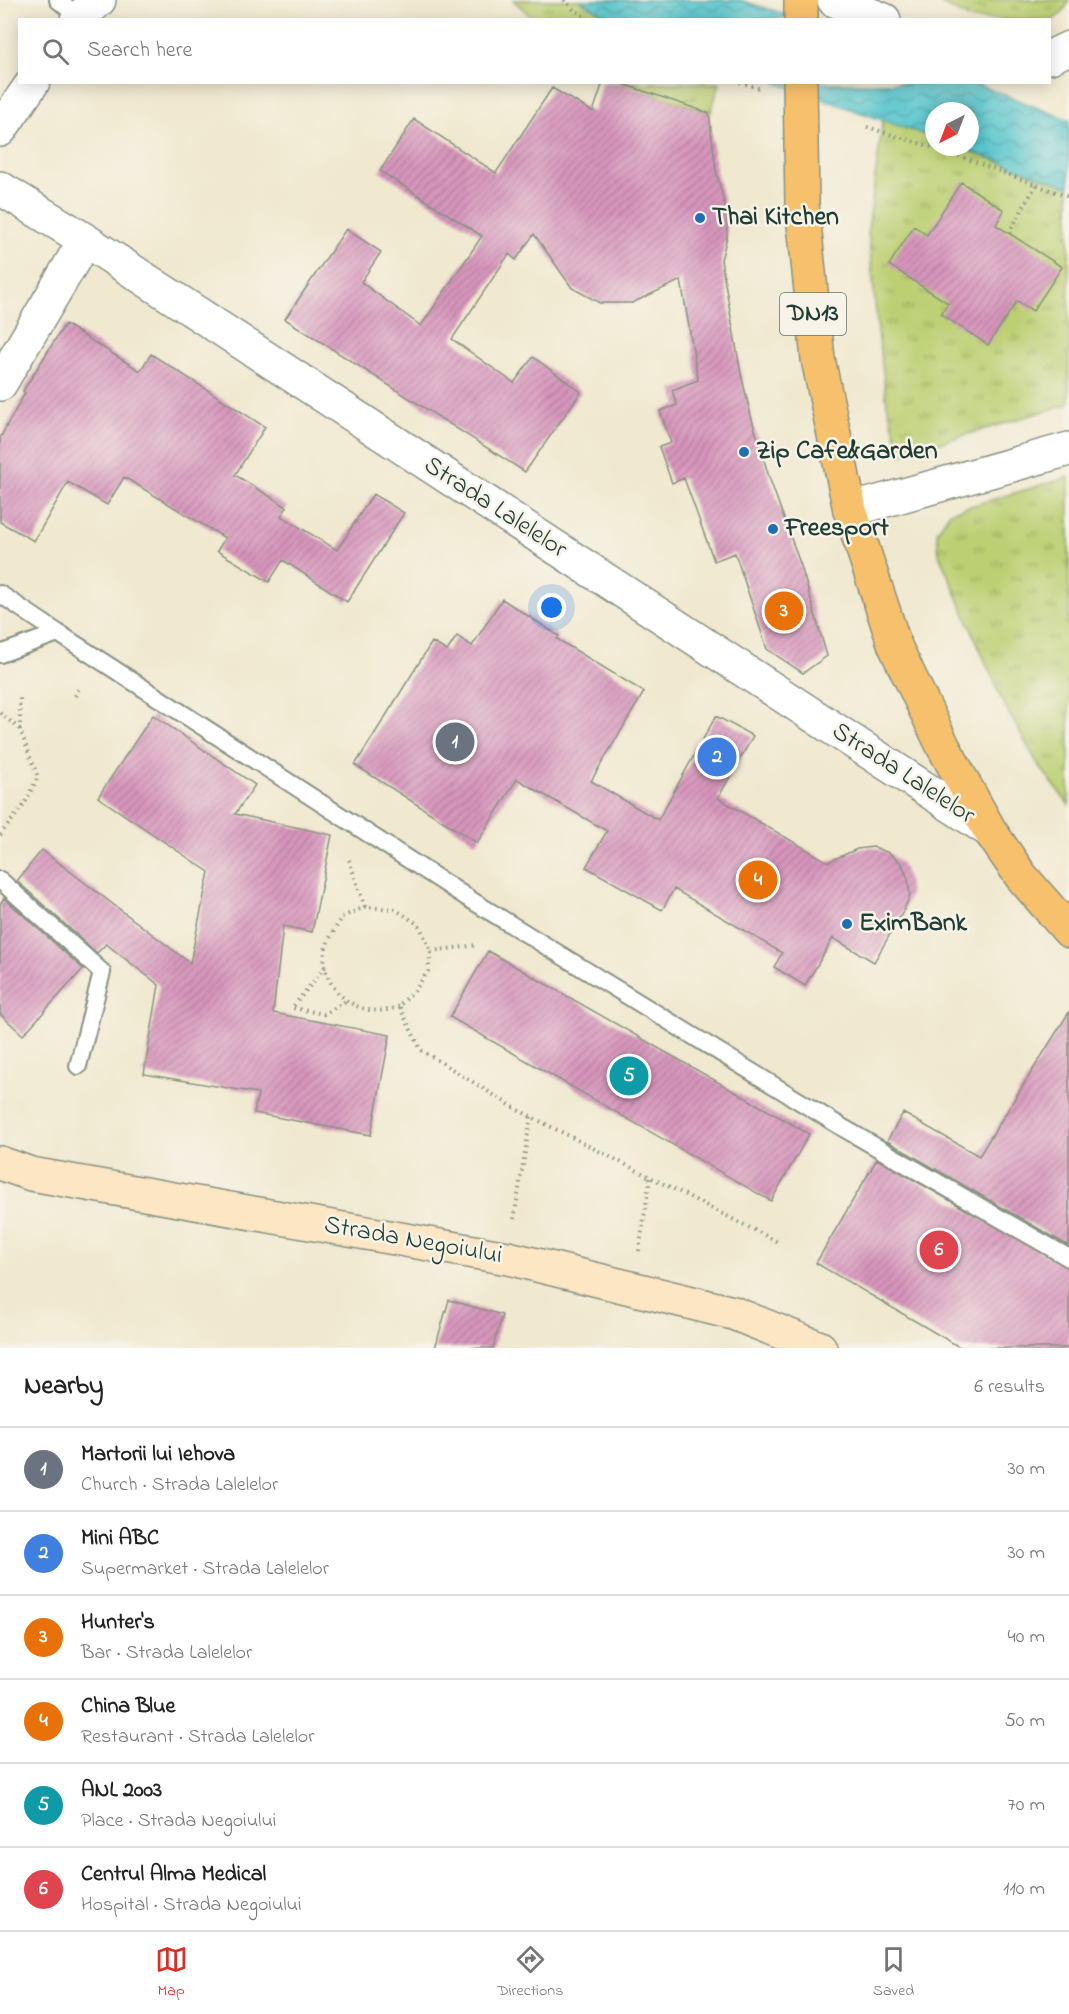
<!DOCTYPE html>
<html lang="en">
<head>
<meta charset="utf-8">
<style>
	:root { --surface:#fff; --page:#f6f6f6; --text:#222; --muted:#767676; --line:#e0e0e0; --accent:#d93025 }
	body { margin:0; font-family:"Indie Flower",sans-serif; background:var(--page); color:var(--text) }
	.compass { position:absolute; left:925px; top:102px; width:54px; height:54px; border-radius:50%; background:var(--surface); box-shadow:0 3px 15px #0003; rotate:222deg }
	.you { position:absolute; left:552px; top:608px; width:21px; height:21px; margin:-15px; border:4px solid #fff; border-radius:50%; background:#1a73e8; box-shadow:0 0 0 9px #1a73e833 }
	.badge { display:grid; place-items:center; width:39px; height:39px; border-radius:50%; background:var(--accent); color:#fff; font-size:20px; font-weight:700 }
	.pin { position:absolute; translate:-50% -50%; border:3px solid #fff; box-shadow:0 2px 6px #0006 }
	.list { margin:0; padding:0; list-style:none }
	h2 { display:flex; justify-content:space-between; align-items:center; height:78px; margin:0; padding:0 24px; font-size:26px }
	h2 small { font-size:20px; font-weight:400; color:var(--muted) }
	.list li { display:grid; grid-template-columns:39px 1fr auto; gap:18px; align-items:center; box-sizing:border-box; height:84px; padding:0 24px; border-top:2px solid var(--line) }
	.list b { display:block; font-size:22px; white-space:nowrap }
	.list p { margin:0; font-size:20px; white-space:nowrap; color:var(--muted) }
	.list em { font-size:20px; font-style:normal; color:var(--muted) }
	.icon { flex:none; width:33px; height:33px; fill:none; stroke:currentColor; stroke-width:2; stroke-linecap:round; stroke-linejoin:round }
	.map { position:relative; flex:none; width:1069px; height:1348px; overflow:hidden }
	.search { position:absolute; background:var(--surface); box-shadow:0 3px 15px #0003; left:18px; right:18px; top:18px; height:66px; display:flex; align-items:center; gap:15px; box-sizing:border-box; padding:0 21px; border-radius:0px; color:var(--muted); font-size:22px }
	.sheet { height:582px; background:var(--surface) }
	nav { display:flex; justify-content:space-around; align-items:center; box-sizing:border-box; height:84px; border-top:2px solid var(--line); background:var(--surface); font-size:16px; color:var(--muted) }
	nav a { display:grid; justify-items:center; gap:3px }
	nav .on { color:var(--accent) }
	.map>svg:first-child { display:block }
	.grass { fill:url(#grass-tufts); stroke:#6e8653; stroke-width:1.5 }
	.water { fill:url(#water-waves); stroke:#3c8280; stroke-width:1.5 }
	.building { fill:url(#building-hatch) }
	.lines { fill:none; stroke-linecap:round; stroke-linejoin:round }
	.lane-casing { stroke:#889282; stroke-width:20 }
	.street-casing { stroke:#889282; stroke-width:36 }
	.secondary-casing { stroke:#889282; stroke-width:36 }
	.primary-casing { stroke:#889282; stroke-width:36 }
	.path { stroke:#889282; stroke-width:4; stroke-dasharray:1.5 4.5; stroke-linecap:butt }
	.lane { stroke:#fff; stroke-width:16 }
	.street { stroke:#fff; stroke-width:33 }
	.secondary { stroke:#fce6c4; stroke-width:33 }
	.primary { stroke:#f7c06c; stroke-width:33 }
	.poi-dot { fill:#1f6fb2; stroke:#f7f3e8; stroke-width:2 }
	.labels { text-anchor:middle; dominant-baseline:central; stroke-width:5; stroke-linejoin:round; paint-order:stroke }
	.shield { fill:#f7f3e8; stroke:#60746a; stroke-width:1.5 }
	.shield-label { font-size:24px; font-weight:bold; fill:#1f3d34 }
	.poi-label { font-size:26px; font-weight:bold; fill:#1f3d34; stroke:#f7f3e8; text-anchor:start }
	.street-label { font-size:26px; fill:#1f3d34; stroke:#f7f3e8 }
</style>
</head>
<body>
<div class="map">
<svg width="1069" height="1348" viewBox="0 0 1069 1348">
	<defs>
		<pattern id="grass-tufts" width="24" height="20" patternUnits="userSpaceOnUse" patternTransform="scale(1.5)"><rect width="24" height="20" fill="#bccf72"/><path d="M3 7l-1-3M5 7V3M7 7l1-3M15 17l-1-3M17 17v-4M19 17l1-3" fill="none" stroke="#98a95e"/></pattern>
		<pattern id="water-waves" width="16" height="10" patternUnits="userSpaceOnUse" patternTransform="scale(1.5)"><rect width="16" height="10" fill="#59c6cd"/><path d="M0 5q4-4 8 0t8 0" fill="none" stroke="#49a2a7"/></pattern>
		<pattern id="building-hatch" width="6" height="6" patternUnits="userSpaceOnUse" patternTransform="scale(1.5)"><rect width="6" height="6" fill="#d896bd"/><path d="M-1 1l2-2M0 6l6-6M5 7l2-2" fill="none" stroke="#af7c9a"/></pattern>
	</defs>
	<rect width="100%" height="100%" fill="#f7f3e8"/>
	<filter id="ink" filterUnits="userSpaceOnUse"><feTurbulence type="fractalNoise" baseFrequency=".0167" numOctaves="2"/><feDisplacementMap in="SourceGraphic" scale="12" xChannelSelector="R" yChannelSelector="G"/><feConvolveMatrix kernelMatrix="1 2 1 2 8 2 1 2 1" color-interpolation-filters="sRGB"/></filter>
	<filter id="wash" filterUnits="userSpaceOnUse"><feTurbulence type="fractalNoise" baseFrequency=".008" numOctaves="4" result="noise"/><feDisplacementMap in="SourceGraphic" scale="24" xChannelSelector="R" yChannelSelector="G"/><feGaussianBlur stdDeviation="1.35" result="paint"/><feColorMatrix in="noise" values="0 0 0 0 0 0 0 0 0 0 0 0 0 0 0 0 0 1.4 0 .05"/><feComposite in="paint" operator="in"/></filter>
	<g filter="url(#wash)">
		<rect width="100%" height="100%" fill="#f0e8cf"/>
		<!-- grass -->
		<path class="grass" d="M513,0H579L612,19H534Z
			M934,0H1069C1066,11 1058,16 1050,22V20L971,19Z
			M617,83H720L709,117L703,110Z
			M883,119L934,138V147H959L1069,187V404L901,454L887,404L877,323L868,230Z
			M1069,477V805L1038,764L1004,705L939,554L937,532L950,512Z"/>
		<!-- water -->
		<path class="water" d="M579,0H740L800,19H612Z
			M776,83H974L1069,120V187L959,147H970V111H934V138Z"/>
		<g id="blocks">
			<!-- building -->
			<path class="building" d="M603,82H617L709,113L716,171L727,213V237L721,260L741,374L751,416L769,477L801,566L827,656L803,673L767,649L735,553L714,561L684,478L672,483L659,447L671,443L660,411L677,405L672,390L698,380L681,280L632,303H600L572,288L534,234L516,260L509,254L452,339L514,383L533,357L581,392L525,472L285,319L346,229L381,252L361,282L421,326L482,236L380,171L414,119L496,173L552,88L593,112Z
				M961,182L1004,210L996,225L1062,267L1033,311L1017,301L988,345L941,314L948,303L889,265L914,226L927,235Z
				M65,324L140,371L151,354L265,427L235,475L287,507L281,516L337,550L373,494L404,513L347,602L283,560L269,582L217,551L225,538L124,477L107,505L68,482L34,541L0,522V438L25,393L23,391Z
				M502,599L559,636L557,639L644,692L591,781L658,820L716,716L753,736L718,798L828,862L857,849L873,847L889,853L902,864L908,879L910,895L904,910L874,962L833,938L805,986L774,967L782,953L674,889L662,910L586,867L607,831L517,779L477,843L355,765L432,642L447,651L457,636L472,646Z
				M153,715L255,785L235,814L332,835L312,932L283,926L273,1013L390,1035L371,1135L254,1113L258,1093L144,1074L159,985L106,944L97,953L17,881L42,850L190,963L209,872L98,797Z
				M4,898L83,969L23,1035L0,1014V904Z
				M488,951L809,1134L771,1201L450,1017Z
				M1069,1012V1246L887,1141L903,1113L979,1156Z
				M877,1159L1069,1268V1348H961L816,1263Z
				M449,1300L502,1315L493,1348H435Z"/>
		</g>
	</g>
	<g filter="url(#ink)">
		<use href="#blocks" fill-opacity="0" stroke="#889282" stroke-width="1.5"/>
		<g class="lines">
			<!-- lane casing -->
			<g class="lane-casing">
				<path id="lane" d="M58,0L79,17
					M0,594L58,633
					M0,654L58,633L471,900L845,1129L1069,1258
					M0,880L102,972L78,1066"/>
			</g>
			<!-- street casing -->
			<g class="street-casing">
				<path id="street" d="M834,0L884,20
					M77,20L99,0
					M1050,57L1069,48
					M0,130L33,82
					M0,188L85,240L990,831
					M0,384L85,240
					M850,510L1069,449"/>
			</g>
			<!-- secondary casing -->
			<g class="secondary-casing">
				<path id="secondary" d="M0,1163L31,1174L508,1258L733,1313L820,1348"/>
			</g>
			<!-- primary casing -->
			<g class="primary-casing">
				<path id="primary" d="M801,20V0
					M800,82L802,204L818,359L850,510L895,646L943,746L990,831L1021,876L1069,931"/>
			</g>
			<!-- path -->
			<path class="path" d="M564,0L573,9L590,20
				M740,82L761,89
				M867,127L948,152L1069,197
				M1009,233L1036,185
				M75,696L80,686
				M0,713L20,729
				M0,835L24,805L38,777L20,730V695
				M349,860L365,907
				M431,951L477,945
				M325,967L292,1008L324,1014L346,1001
				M399,1006C363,1023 319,991 325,951C327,940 337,927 342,917L365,907L395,909L419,925L431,951L428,971L416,989L399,1006L421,1050L518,1110L778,1242
				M514,1219L531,1116
				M639,1251L650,1178"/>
			<!-- lane -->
			<use href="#lane" class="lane"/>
			<!-- street -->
			<use href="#street" class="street"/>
			<!-- secondary -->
			<use href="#secondary" class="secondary"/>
			<!-- primary -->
			<use href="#primary" class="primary"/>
		</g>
	</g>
	<!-- markers -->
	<g class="poi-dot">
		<circle cx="700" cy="218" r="6"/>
		<circle cx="744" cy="452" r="6"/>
		<circle cx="773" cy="529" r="6"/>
		<circle cx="847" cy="924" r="6"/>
	</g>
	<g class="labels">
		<!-- shield labels -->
		<rect class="shield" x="780" y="293" width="66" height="42" rx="4.5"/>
		<g class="shield-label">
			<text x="813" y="314">DN13</text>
		</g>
		<!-- poi labels -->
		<g class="poi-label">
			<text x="712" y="218">Thai Kitchen</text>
			<text x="756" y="452">Zip Cafe&amp;Garden</text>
			<text x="785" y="529">Freesport</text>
			<text x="859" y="924">EximBank</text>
		</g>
		<!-- street labels -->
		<g class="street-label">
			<text transform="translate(495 508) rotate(33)">Strada Lalelelor</text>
			<text transform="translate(903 774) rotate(33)">Strada Lalelelor</text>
			<text transform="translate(413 1241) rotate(10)">Strada Negoiului</text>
		</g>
	</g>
</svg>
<svg class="compass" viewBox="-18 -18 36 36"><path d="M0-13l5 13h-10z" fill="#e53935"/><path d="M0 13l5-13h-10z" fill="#767676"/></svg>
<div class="you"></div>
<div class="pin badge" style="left:455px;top:742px;background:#6b7280">1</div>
<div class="pin badge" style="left:717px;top:757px;background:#3f7fe0">2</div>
<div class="pin badge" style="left:784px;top:611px;background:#e8710a">3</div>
<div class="pin badge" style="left:758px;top:880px;background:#e8710a">4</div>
<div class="pin badge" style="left:629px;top:1076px;background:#0f9aa8">5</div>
<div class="pin badge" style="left:939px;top:1250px;background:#e0444e">6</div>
<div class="search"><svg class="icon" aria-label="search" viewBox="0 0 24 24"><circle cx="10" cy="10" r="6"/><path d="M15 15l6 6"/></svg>Search here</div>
</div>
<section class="sheet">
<h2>Nearby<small>6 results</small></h2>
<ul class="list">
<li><span class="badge" style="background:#6b7280">1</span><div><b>Martorii lui Iehova</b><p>Church · Strada Lalelelor</p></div><em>30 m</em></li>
<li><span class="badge" style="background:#3f7fe0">2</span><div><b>Mini ABC</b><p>Supermarket · Strada Lalelelor</p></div><em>30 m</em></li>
<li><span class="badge" style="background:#e8710a">3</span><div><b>Hunter's</b><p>Bar · Strada Lalelelor</p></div><em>40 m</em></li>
<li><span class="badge" style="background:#e8710a">4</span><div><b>China Blue</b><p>Restaurant · Strada Lalelelor</p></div><em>50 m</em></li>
<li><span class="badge" style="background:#0f9aa8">5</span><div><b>ANL 2003</b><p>Place · Strada Negoiului</p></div><em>70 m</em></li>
<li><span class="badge" style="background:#e0444e">6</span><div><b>Centrul Alma Medical</b><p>Hospital · Strada Negoiului</p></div><em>110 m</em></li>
</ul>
</section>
<nav>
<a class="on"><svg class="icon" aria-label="map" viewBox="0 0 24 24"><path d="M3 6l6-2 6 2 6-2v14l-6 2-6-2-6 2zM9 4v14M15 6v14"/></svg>Map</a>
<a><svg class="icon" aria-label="directions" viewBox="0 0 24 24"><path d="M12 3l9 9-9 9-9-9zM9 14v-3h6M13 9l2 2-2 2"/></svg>Directions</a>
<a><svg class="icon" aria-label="saved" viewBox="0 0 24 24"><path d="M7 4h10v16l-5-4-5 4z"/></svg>Saved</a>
</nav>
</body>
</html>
